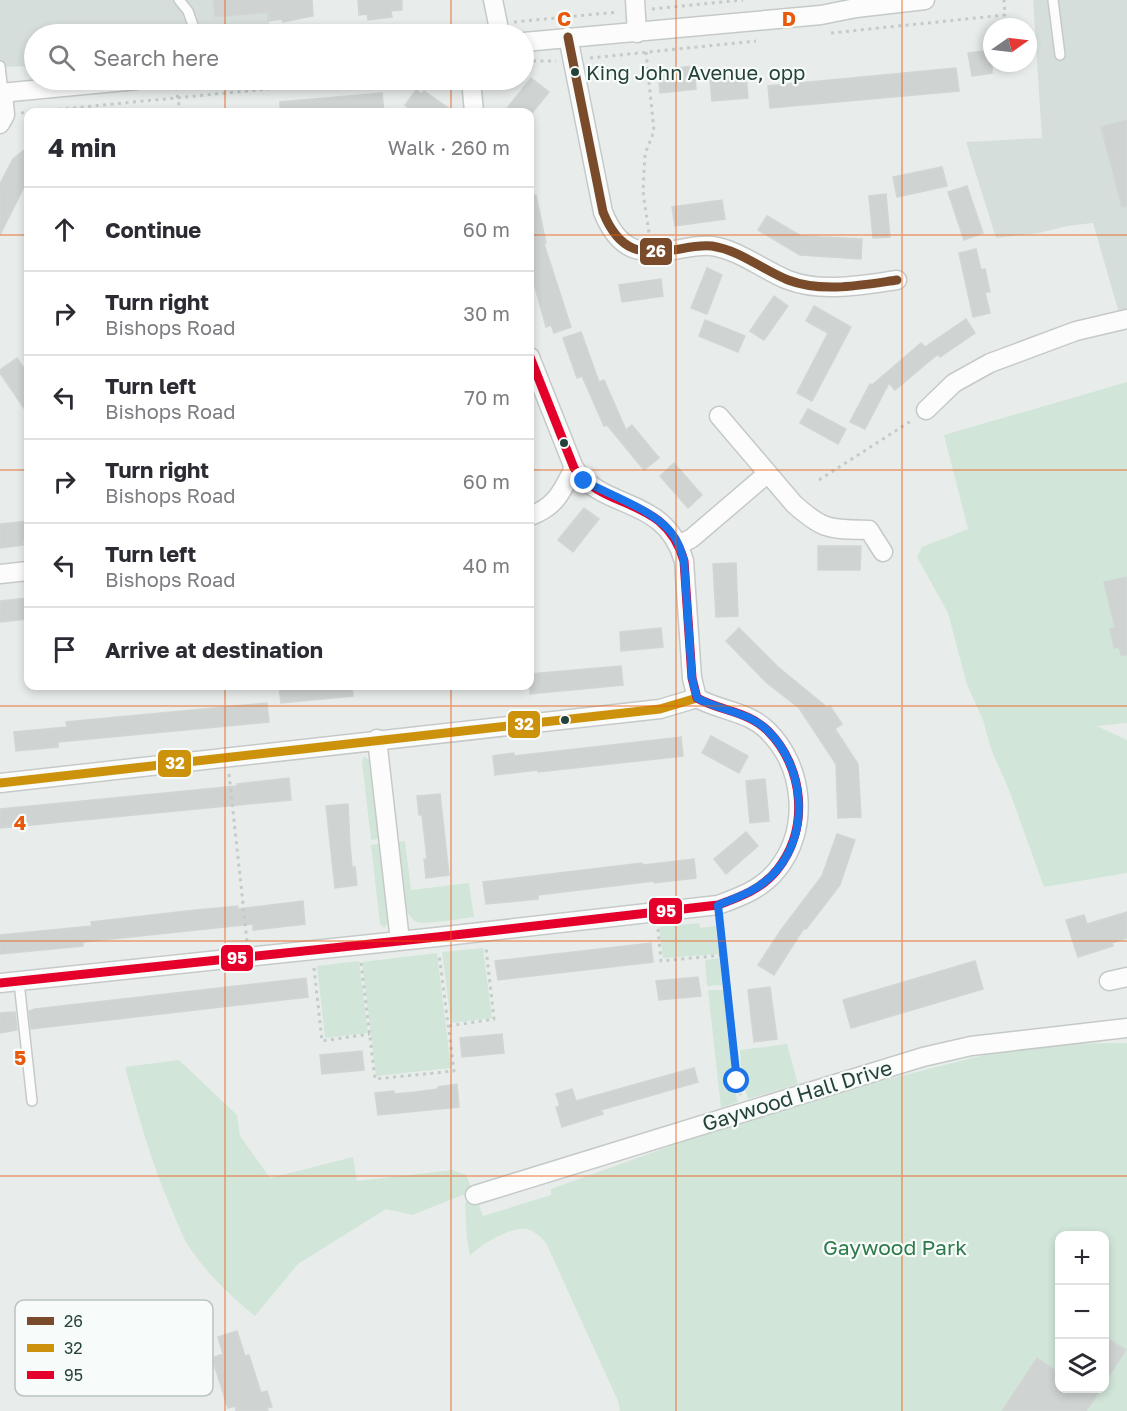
<!DOCTYPE html>
<html lang="en">
<head>
<meta charset="utf-8">
<style>
	:root { --surface:#fff; --page:#f2f2f3; --text:#2b2b33; --muted:#7c7c81; --line:#e1e1e2 }
	body { margin:0; font-family:"Golos Text",sans-serif; background:var(--page); color:var(--text) }
	.controls { position:absolute; right:18px; bottom:18px; display:grid; overflow:hidden; border-radius:12px; box-shadow:0 3px 9px #0003 }
	.controls button { width:54px; height:54px; display:grid; place-items:center; padding:0; border:0; border-bottom:2px solid var(--line); background:var(--surface); color:var(--text); font:30px sans-serif }
	.compass { position:absolute; left:983px; top:18px; width:54px; height:54px; border-radius:50%; background:var(--surface); box-shadow:0 3px 9px #0003; rotate:76deg }
	.stop { position:absolute; width:18px; height:18px; margin:-14px; border:4px solid #1a73e8; border-radius:50%; background:#fff }
	.stop.end { background:#1a73e8; border-color:#fff; box-shadow:0 2px 6px #0008 }
	.list { margin:0; padding:0; list-style:none }
	h2 { display:flex; justify-content:space-between; align-items:center; height:78px; margin:0; padding:0 24px; font-size:26px }
	h2 small { font-size:20px; font-weight:400; color:var(--muted) }
	.list li { display:grid; grid-template-columns:39px 1fr auto; gap:18px; align-items:center; box-sizing:border-box; height:84px; padding:0 24px; border-top:2px solid var(--line) }
	.list b { display:block; font-size:22px; white-space:nowrap }
	.list p { margin:0; font-size:20px; white-space:nowrap; color:var(--muted) }
	.list em { font-size:20px; font-style:normal; color:var(--muted) }
	.icon { flex:none; width:33px; height:33px; fill:none; stroke:currentColor; stroke-width:2; stroke-linecap:round; stroke-linejoin:round }
	.map { position:relative; flex:none; width:1127px; height:1411px; overflow:hidden }
	.search { position:absolute; background:var(--surface); box-shadow:0 3px 9px #0003; left:24px; top:24px; width:510px; height:66px; display:flex; align-items:center; gap:15px; box-sizing:border-box; padding:0 21px; border-radius:33px; color:var(--muted); font-size:22px }
	.panel { position:absolute; background:var(--surface); box-shadow:0 3px 9px #0003; left:24px; top:108px; width:510px; height:582px; border-radius:12px }
	.map>svg:first-child { display:block }
	.built { fill:#d6dedb }
	.green { fill:#d1e6d8; fill-rule:evenodd }
	.building { fill:#cfd4d2; stroke:#d1d6d4; stroke-width:1.5 }
	.lines { fill:none; stroke-linecap:round; stroke-linejoin:round }
	.lane-casing { stroke:#c5cac8; stroke-width:12 }
	.street-casing { stroke:#c5cac8; stroke-width:21 }
	.path { stroke:#c3ccca; stroke-width:3; stroke-dasharray:3 4.5; stroke-linecap:butt }
	.lane { stroke:#fcfcfc; stroke-width:9 }
	.street { stroke:#fcfcfc; stroke-width:18 }
	.bus-1-casing { stroke:#f7fbf9; stroke-width:14 }
	.bus-2-casing { stroke:#f7fbf9; stroke-width:14 }
	.bus-3-casing { stroke:#f7fbf9; stroke-width:14 }
	.bus-1 { stroke:#7a4b2a; stroke-width:9 }
	.bus-2 { stroke:#cd920c; stroke-width:9 }
	.bus-3 { stroke:#e4002b; stroke-width:9 }
	.route { stroke:#1a73e8; stroke-width:8 }
	.grid { fill:none; stroke:#e8590c; stroke-width:1.5; stroke-opacity:0.55 }
	.bus-dot { fill:#24423a; stroke:#f7fbf9; stroke-width:2 }
	.labels { text-anchor:middle; dominant-baseline:central; stroke-width:4.5; stroke-linejoin:round; paint-order:stroke }
	.bus-label { font-size:20px; fill:#24423a; stroke:#f7fbf9; text-anchor:start }
	.street-label { font-size:21px; fill:#24423a; stroke:#f7fbf9 }
	.park-label { font-size:21px; fill:#2d7a4b; stroke:#f7fbf9 }
	.key { fill:#f7fbf9; stroke:#b8c4c0; stroke-width:1.5 }
	.key-label { font-size:16px; fill:#24423a }
	.grid-label { font-size:20px; text-anchor:middle; font-weight:bold; fill:#e8590c; stroke:#f7fbf9; stroke-width:4.5; stroke-linejoin:round; paint-order:stroke }
	.line-badge { stroke:#f7fbf9; stroke-width:2 }
	.badge-label { font-size:16px; text-anchor:middle; font-weight:bold; fill:#fff }
</style>
</head>
<body>
<div class="map">
<svg width="1127" height="1411" viewBox="0 0 1127 1411">
	<rect width="100%" height="100%" fill="#e8edeb"/>
	<!-- built -->
	<path class="built" d="M0,0H267L270,34H34V66L0,67Z
		M1033,0H1127V312L1119,313L1093,223L1067,226L1039,233L996,238L966,142L1042,138Z"/>
	<!-- green -->
	<path class="green" d="M1127,382V723L1097,726L1127,740V873L1044,887L1009,790L991,749L983,720L967,685L948,613L917,557L922,547L968,529L944,435Z
		M364,756L372,763L383,838L371,840L362,761Z
		M405,841L411,890L469,883L474,917C462,918 426,925 417,922C400,916 395,860 392,843Z
		M383,843L390,919L384,928L380,924L371,845Z
		M699,923L700,928L716,926L719,954L663,958L659,927Z
		M483,948L492,1018L451,1023L442,952Z
		M437,953L451,1068L376,1076L362,962Z
		M720,958L722,985L707,986L705,960Z
		M359,961L368,1033L325,1038L317,966Z
		M708,990H723L733,1082L738,1102L721,1108Z
		M1127,1043V1411H620L618,1401L546,1243C541,1237 535,1231 526,1229C512,1226 479,1245 470,1256L467,1239L465,1202L477,1199L483,1216L551,1195V1189L781,1106L1028,1044ZM1060,1236H1104V1388H1060Z
		M787,1044L798,1084L748,1099L742,1079L740,1050Z
		M179,1060L237,1115L240,1136L270,1178L353,1157L357,1181L453,1170L466,1175L473,1191L412,1215L386,1209L298,1264L255,1316C229,1295 203,1270 186,1242C180,1231 176,1219 171,1208C151,1162 138,1115 125,1067Z"/>
	<!-- building -->
	<path class="building" d="M213,0H312L313,16L283,22L282,19L268,21V12L215,17Z
		M358,0H402V10L391,11L392,17L368,20L367,14L359,15Z
		M992,50V73L972,76L968,53Z
		M694,66L696,89L660,93L658,70Z
		M956,68L959,91L770,108L768,86Z
		M746,75L748,98L712,101L710,79Z
		M531,78L549,92L533,112H504Z
		M416,90L422,94L424,91L454,112H414L405,105Z
		M382,93L384,112H280V102Z
		M1127,120V206L1122,207L1101,127Z
		M28,147V179L0,235V184L13,159Z
		M942,167L947,186L897,197L893,177Z
		M967,186L983,233L964,240L948,192Z
		M886,194L890,237L873,238L869,196Z
		M536,195L546,243L544,244L571,327L554,333L551,325L546,327L530,269V196Z
		M722,200L725,219L675,226L672,207Z
		M767,216L801,236L862,239L861,259L800,255L758,230Z
		M976,249L981,270L985,269L990,292H985L990,313L973,317L959,253Z
		M707,268L722,275L707,314L691,308Z
		M661,279L663,296L622,302L619,285Z
		M774,296L788,306L764,340L750,331Z
		M814,306L851,327L812,401L797,393L828,333L806,321Z
		M966,319L975,333L940,357L938,354L895,390L889,383L865,429L850,422L870,384L872,385L921,343L925,347Z
		M705,320L745,336L738,352L699,336Z
		M581,332L599,382L604,380L626,430L632,425L659,458L644,470L607,425L604,426L582,376L577,378L563,338Z
		M17,358L28,374V414L0,373V370Z
		M808,409L846,429L838,444L800,423Z
		M674,463L702,495L688,508L660,476Z
		M584,508L599,519L573,552L558,540Z
		M28,521V539H23V545L0,548V524Z
		M818,546H861L860,570H818Z
		M736,563L738,616L716,617L713,564Z
		M1127,577V655H1121L1119,647L1114,648L1110,629L1115,628L1104,582Z
		M28,598V619L0,622V601Z
		M661,628L663,647L621,651L620,632Z
		M739,628L778,667L828,708L830,706L842,724L835,729L858,764L861,817L838,818L836,764L799,708L767,683L726,641Z
		M621,666L623,685L530,694V674Z
		M279,686H352L353,696L281,703Z
		M267,703L269,722L58,742V747L16,751L14,732L67,727L66,722Z
		M711,736L748,756L739,773L702,753Z
		M681,737L683,756L538,772V770L495,775L493,756L514,753V756Z
		M289,778L291,800L0,828V809L237,786V784Z
		M765,779L769,821L750,823L746,781Z
		M440,794L449,875L426,878L424,859H427L422,815H419L417,796Z
		M348,804L350,845L352,867H355L357,885L335,888L326,806Z
		M746,832L758,846L726,874L714,859Z
		M837,834L855,840L840,885L806,929L804,928L774,975L758,965L781,930L822,876Z
		M694,859L696,878L654,883V881L538,895V899L486,904L483,882L642,863L643,865Z
		M303,901L305,924L253,930V924L83,942V946L0,954V935L92,926L91,922L196,910L238,906V909Z
		M1127,912V938L1112,943L1113,946L1078,957L1066,920L1084,915L1087,924Z
		M651,943L653,962L498,980L495,961Z
		M975,961L983,989L851,1028L843,1000Z
		M698,977L701,996L659,1000L656,981Z
		M306,978L308,997L31,1029L29,1011L35,1009Z
		M770,987L777,1039L754,1042L748,990Z
		M15,1012L17,1030L0,1033V1013Z
		M502,1034L504,1053L462,1057L460,1038Z
		M362,1051L364,1070L322,1074L320,1055Z
		M694,1068L698,1082L601,1110L603,1114L562,1127L556,1107L560,1106L556,1094L572,1089L576,1101Z
		M457,1084L459,1107L378,1115L375,1093L394,1091V1094L416,1092L438,1089V1087Z
		M237,1331L245,1356L249,1355L261,1393L267,1391L272,1407L267,1408L268,1411H236L235,1406L228,1408L212,1358L223,1354L218,1337Z
		M1104,1336L1126,1350L1104,1383Z
		M1037,1358L1059,1373V1389H1101L1086,1411H1002Z"/>
	<g class="lines">
		<!-- lane casing -->
		<g class="lane-casing">
			<path id="lane" d="M179,0L188,11L196,34
				M1053,0L1060,55
				M0,66L3,93
				M19,982L32,1101"/>
		</g>
		<!-- street casing -->
		<g class="street-casing">
			<path id="street" d="M493,0L500,34
				M635,0L637,33
				M568,37L603,212C619,252 641,256 680,249C690,247 702,245 712,246C739,250 763,270 788,280C822,293 862,285 897,280
				M524,42L821,15L856,8L925,0
				M471,80L474,112
				M0,93L137,80
				M0,124L5,115L3,93
				M926,410L954,383L990,363L1076,331L1127,319
				M719,416L794,504C824,531 830,529 869,530L883,552
				M530,516C556,507 562,491 574,468
				M679,545L692,538L768,473
				M0,574L28,571
				M377,739L400,941
				M0,783L660,709L697,698
				M1109,981L1127,977
				M0,983L437,937L718,905C740,897 762,889 777,870C810,829 804,767 768,731C748,711 720,711 697,698L692,678L684,561C665,495 605,512 574,468L530,357
				M475,1195L923,1057L971,1046L1127,1028"/>
		</g>
		<!-- path -->
		<path class="path" d="M652,9L743,0
			M514,22L618,12
			M831,33L1005,15L1004,0
			M384,34L481,25
			M646,52L654,131L645,154L643,192L649,233
			M590,58L756,41
			M533,61H556
			M175,80L180,112
			M21,113L360,80
			M819,480L911,421
			M229,774L247,941
			M720,923L737,1081L741,1095
			M658,929L661,961L724,955
			M361,963L375,1079L454,1071L439,954
			M314,968L322,1041L370,1034
			M449,1026L494,1019L486,948"/>
		<!-- lane -->
		<use href="#lane" class="lane"/>
		<!-- street -->
		<use href="#street" class="street"/>
		<!-- bus-1 casing -->
		<g class="bus-1-casing">
			<path id="bus-1" d="M568,37L603,212C619,252 641,256 680,249C690,247 702,245 712,246C739,250 763,270 788,280C822,293 862,285 897,280"/>
		</g>
		<!-- bus-2 casing -->
		<g class="bus-2-casing">
			<path id="bus-2" d="M0,783L660,709L697,698"/>
		</g>
		<!-- bus-3 casing -->
		<g class="bus-3-casing">
			<path id="bus-3" d="M0,983L437,937L718,905C740,897 762,889 777,870C810,829 804,767 768,731C748,711 720,711 697,698L692,678L684,561C665,495 605,512 574,468L530,357"/>
		</g>
		<!-- bus-1 -->
		<use href="#bus-1" class="bus-1"/>
		<!-- bus-2 -->
		<use href="#bus-2" class="bus-2"/>
		<!-- bus-3 -->
		<use href="#bus-3" class="bus-3"/>
	</g>
	<g class="lines">
		<!-- route -->
		<path class="route" d="M584,481C610,495 651,509 670,531C678,540 681,550 684,561L692,678L697,698C720,711 747,711 767,730C804,765 811,832 776,871C761,889 739,897 718,905L737,1081"/>
	</g>
	<!-- grid -->
	<path class="grid" d="M225,0V34M451,0V34M676,0V1411M902,0V1411M225,80V112M451,80V112M0,235H28M530,235H1127M0,470H28M530,470H1127M225,686V1411M451,686V1411M0,706H1127M0,941H1127M0,1176H1127"/>
	<!-- markers -->
	<g class="bus-dot">
		<circle cx="575" cy="72" r="5"/>
		<circle cx="564" cy="443" r="5"/>
		<circle cx="565" cy="720" r="5"/>
	</g>
	<g class="labels">
		<!-- bus labels -->
		<g class="bus-label">
			<text x="586" y="72">King John Avenue, opp</text>
		</g>
		<!-- street labels -->
		<g class="street-label">
			<text transform="translate(797 1095) rotate(-17)">Gaywood Hall Drive</text>
		</g>
		<!-- park labels -->
		<g class="park-label">
			<text x="895" y="1247">Gaywood Park</text>
		</g>
	</g>
	<!-- legend -->
	<rect x="15" y="1300" width="198" height="96" rx="9" class="key"/>
	<rect x="27" y="1317" width="27" height="8" fill="#7a4b2a"/>
	<rect x="27" y="1344" width="27" height="8" fill="#cd920c"/>
	<rect x="27" y="1371" width="27" height="8" fill="#e4002b"/>
	<g class="key-label">
		<text x="64" y="1327">26</text>
		<text x="64" y="1354">32</text>
		<text x="64" y="1381">95</text>
	</g>
	<g class="grid-label">
		<text x="564" y="26">C</text>
		<text x="789" y="26">D</text>
		<text x="20" y="830">4</text>
		<text x="20" y="1065">5</text>
	</g>
	<g class="line-badge">
		<rect x="639" y="237" width="34" height="29" rx="6" fill="#7a4b2a"/>
		<rect x="507" y="710" width="34" height="29" rx="6" fill="#cd920c"/>
		<rect x="157" y="749" width="35" height="29" rx="6" fill="#cd920c"/>
		<rect x="648" y="897" width="35" height="28" rx="6" fill="#e4002b"/>
		<rect x="220" y="944" width="34" height="28" rx="6" fill="#e4002b"/>
	</g>
	<g class="badge-label">
		<text x="656" y="257">26</text>
		<text x="524" y="730">32</text>
		<text x="175" y="769">32</text>
		<text x="666" y="917">95</text>
		<text x="237" y="964">95</text>
	</g>
</svg>
<div class="controls">
<button>+</button>
<button>−</button>
<button><svg class="icon" aria-label="layers" viewBox="0 0 24 24"><path d="M12 4l9 5-9 5-9-5zM3 14l9 5 9-5"/></svg></button>
</div>
<svg class="compass" viewBox="-18 -18 36 36"><path d="M0-13l5 13h-10z" fill="#e53935"/><path d="M0 13l5-13h-10z" fill="#7c7c81"/></svg>
<div class="stop" style="left:737px;top:1081px"></div>
<div class="stop end" style="left:584px;top:481px"></div>
<div class="search"><svg class="icon" aria-label="search" viewBox="0 0 24 24"><circle cx="10" cy="10" r="6"/><path d="M15 15l6 6"/></svg>Search here</div>
<section class="panel">
<h2>4 min<small>Walk · 260 m</small></h2>
<ul class="list">
<li><svg class="icon" aria-label="ahead" viewBox="0 0 24 24"><path d="M12 20V5M6 11l6-6 6 6"/></svg><div><b>Continue</b></div><em>60 m</em></li>
<li><svg class="icon" aria-label="right" viewBox="0 0 24 24"><path d="M7 20v-9h11M14 6l5 5-5 5"/></svg><div><b>Turn right</b><p>Bishops Road</p></div><em>30 m</em></li>
<li><svg class="icon" aria-label="left" viewBox="0 0 24 24"><path d="M17 20v-9H6M10 6l-5 5 5 5"/></svg><div><b>Turn left</b><p>Bishops Road</p></div><em>70 m</em></li>
<li><svg class="icon" aria-label="right" viewBox="0 0 24 24"><path d="M7 20v-9h11M14 6l5 5-5 5"/></svg><div><b>Turn right</b><p>Bishops Road</p></div><em>60 m</em></li>
<li><svg class="icon" aria-label="left" viewBox="0 0 24 24"><path d="M17 20v-9H6M10 6l-5 5 5 5"/></svg><div><b>Turn left</b><p>Bishops Road</p></div><em>40 m</em></li>
<li><svg class="icon" aria-label="arrive" viewBox="0 0 24 24"><path d="M6 21V4h12l-3 4 3 4H6"/></svg><div><b>Arrive at destination</b></div></li>
</ul>
</section>
</div>
</body>
</html>
